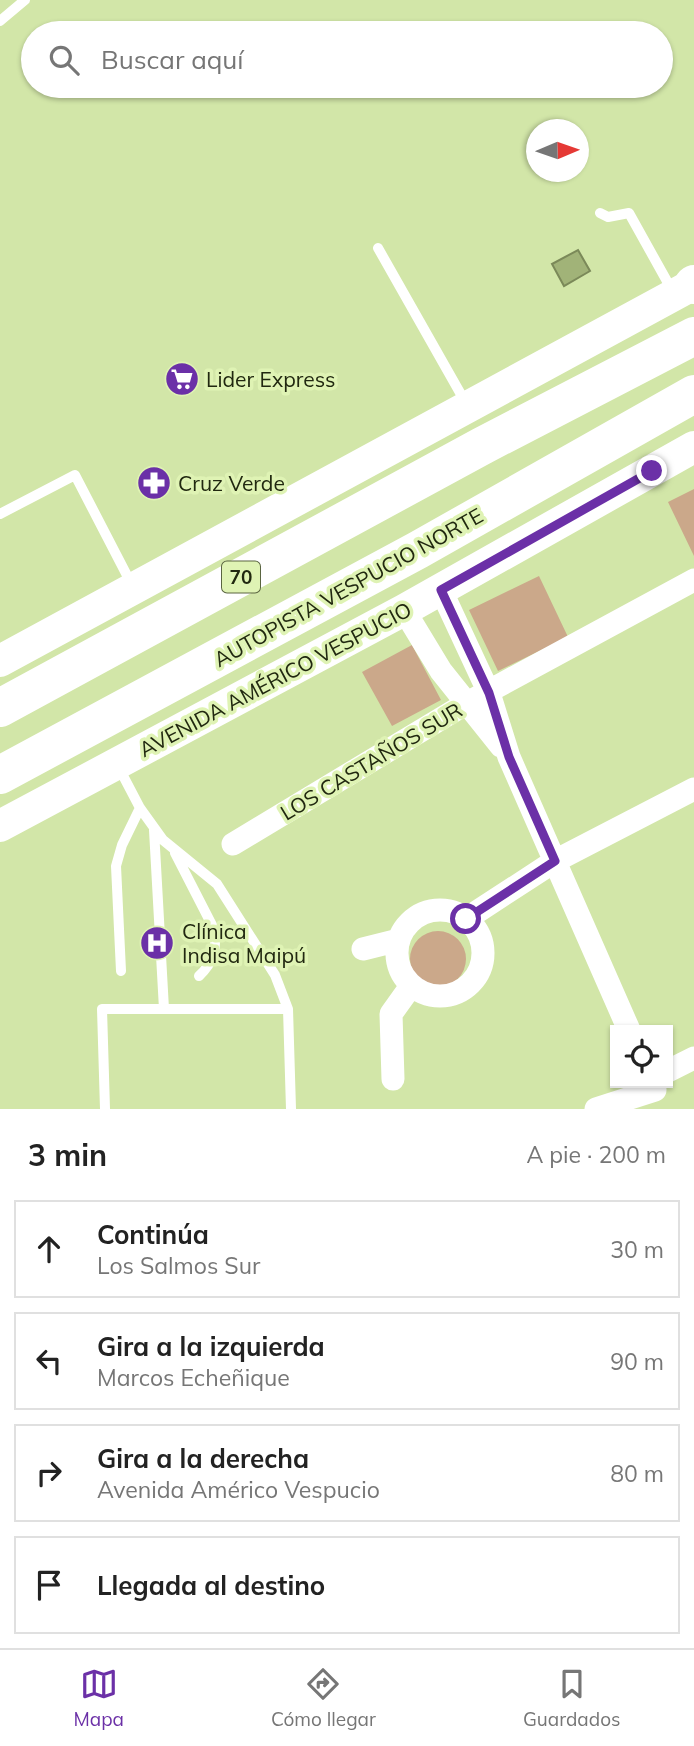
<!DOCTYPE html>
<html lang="es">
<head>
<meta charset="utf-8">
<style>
	:root { --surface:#fff; --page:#f2f2f2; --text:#222; --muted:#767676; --line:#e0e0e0; --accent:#6b30a7 }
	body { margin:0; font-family:Mulish,sans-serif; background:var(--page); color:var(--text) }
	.controls { position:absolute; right:21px; bottom:21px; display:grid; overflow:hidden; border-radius:0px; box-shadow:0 2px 5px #0004 }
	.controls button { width:63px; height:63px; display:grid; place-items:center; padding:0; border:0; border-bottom:2px solid var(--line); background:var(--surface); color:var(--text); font:35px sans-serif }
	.compass { position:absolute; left:526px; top:119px; width:63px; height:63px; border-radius:50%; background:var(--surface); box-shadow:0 2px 5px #0004; rotate:88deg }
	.stop { position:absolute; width:21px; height:21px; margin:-16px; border:5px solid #6b30a7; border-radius:50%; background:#fff }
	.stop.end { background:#6b30a7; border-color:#fff; box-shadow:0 2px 7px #0008 }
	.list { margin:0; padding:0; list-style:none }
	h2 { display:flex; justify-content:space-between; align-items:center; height:91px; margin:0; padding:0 28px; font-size:30px }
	h2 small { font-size:23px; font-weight:400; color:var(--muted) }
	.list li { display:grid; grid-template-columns:46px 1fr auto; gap:21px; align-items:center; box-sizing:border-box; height:98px; margin:0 14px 14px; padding:0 14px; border:2px solid var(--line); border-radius:0px }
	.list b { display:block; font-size:26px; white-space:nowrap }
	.list p { margin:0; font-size:23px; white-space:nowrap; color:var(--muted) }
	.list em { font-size:23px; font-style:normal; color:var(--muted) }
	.icon { flex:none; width:38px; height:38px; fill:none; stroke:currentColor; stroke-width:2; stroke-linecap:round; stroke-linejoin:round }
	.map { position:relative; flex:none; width:694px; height:1109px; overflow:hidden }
	.search { position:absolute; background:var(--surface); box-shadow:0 2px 5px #0004; left:21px; right:21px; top:21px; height:77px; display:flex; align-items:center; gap:18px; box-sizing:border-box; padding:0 24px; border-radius:38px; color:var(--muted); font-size:26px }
	.sheet { height:539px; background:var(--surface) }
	nav { display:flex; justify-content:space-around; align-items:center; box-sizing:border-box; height:98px; border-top:2px solid var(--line); background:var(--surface); font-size:19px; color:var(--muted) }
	nav a { display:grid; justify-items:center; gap:4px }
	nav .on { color:var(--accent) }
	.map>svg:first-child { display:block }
	.green { fill:#cba88a }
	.water { fill:#a1b378; stroke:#7b8959; stroke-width:2 }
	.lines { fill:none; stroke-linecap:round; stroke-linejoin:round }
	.lane { stroke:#fff; stroke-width:10 }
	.street { stroke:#fff; stroke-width:23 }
	.secondary { stroke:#fff; stroke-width:32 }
	.highway { stroke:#fff; stroke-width:38 }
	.route { stroke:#6b30a7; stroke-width:9 }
	.labels { text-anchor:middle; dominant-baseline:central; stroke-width:7; stroke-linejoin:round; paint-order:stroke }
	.shield { fill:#dff3b4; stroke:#5a6541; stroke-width:2 }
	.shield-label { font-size:19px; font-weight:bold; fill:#212810 }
	.poi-label { font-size:21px; fill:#212810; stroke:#dff3b4; text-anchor:start }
	.street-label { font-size:21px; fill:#212810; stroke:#dff3b4 }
</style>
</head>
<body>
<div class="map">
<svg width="694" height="1109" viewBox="0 0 694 1109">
	<rect width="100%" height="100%" fill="#d2e6a8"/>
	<!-- green -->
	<path class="green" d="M694,489V556L668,502Z
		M539,576L568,637L498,671L469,610Z
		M412,645L441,700L392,726L362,672Z
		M410 959a28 28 0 1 1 56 0a28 28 0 1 1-56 0Z"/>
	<!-- water -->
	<path class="water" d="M578,250L590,271L564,286L552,264Z"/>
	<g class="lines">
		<!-- lane -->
		<path class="lane" d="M0,21L25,0
			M600,213L608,217L629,213L673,292
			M378,248L467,405
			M0,514L75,475L133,587
			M118,766L140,808L163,840L217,884L275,975L288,1009L291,1109
			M154,830L164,1009
			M175,853L213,927C218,947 214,962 199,976
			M121,971L116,866L122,845L140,808
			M105,1109L102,1009H288"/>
		<!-- street -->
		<path class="street" d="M441,590L489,693L509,757L629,1030
			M404,610L441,671L501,746
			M233,844L467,703L694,580
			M397 953a43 43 0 1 1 86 0a43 43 0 1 1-86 0Z
			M466,919L555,861L694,789
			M363,949L399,940
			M668,1071L694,1058
			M393,1079L391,1014L411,986
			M596,1109L655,1090"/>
		<!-- secondary -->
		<path class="secondary" d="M0,661L694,284
			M0,826L404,610L694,447"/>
		<!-- highway -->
		<path class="highway" d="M693,285L694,284
			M0,708L482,446L694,336
			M0,775L418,550L694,394"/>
	</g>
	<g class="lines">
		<!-- route -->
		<path class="route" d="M466,919L555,861L509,757L489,693L441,590L652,471"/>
	</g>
	<!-- icons -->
	<defs>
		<g id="supermarket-disc" transform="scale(1.75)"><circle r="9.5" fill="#6b30a7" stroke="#dff3b4"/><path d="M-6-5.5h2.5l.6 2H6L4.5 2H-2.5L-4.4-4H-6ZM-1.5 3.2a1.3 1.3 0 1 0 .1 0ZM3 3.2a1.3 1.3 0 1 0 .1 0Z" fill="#fff"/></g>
		<g id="pharmacy-disc" transform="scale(1.75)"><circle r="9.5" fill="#6b30a7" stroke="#dff3b4"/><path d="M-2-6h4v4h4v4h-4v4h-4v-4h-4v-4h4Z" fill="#fff"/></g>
		<g id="hospital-disc" transform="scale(1.75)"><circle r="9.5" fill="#6b30a7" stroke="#dff3b4"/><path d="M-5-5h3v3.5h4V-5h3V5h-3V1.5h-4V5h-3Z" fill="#fff"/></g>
	</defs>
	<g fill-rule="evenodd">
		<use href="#supermarket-disc" x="182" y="379"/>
		<use href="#pharmacy-disc" x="154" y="483"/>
		<use href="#hospital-disc" x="157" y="943"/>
	</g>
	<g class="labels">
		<!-- shield labels -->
		<rect class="shield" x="222" y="561.5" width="38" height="31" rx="5"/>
		<g class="shield-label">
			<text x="241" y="577">70</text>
		</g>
		<!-- poi labels -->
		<g class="poi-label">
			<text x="206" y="379">Lider Express</text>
			<text x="178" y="483">Cruz Verde</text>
			<text x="182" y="931">Clínica<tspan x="182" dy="24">Indisa Maipú</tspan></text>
		</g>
		<!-- street labels -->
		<g class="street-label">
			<text transform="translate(348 587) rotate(-29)">AUTOPISTA VESPUCIO NORTE</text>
			<text transform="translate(275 679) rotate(-28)">AVENIDA AMÉRICO VESPUCIO</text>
			<text transform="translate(371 761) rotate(-31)">LOS CASTAÑOS SUR</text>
		</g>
	</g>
</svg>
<div class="controls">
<button><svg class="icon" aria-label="locate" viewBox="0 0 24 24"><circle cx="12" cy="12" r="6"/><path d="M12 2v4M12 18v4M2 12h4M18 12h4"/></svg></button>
</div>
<svg class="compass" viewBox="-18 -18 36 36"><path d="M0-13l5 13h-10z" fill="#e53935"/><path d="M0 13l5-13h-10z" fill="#767676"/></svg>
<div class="stop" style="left:466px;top:919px"></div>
<div class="stop end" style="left:652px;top:471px"></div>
<div class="search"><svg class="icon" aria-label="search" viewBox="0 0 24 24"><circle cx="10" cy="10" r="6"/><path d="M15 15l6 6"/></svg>Buscar aquí</div>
</div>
<section class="sheet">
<h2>3 min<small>A pie · 200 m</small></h2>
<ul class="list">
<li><svg class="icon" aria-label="ahead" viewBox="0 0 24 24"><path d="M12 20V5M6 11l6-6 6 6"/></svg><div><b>Continúa</b><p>Los Salmos Sur</p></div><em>30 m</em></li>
<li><svg class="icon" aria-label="left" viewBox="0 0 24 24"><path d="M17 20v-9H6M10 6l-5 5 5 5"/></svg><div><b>Gira a la izquierda</b><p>Marcos Echeñique</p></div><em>90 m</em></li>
<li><svg class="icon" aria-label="right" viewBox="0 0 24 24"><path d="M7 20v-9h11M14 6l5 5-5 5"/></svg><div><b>Gira a la derecha</b><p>Avenida Américo Vespucio</p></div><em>80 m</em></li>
<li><svg class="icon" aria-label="arrive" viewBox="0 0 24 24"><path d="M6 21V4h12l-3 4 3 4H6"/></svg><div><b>Llegada al destino</b></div></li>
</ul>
</section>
<nav>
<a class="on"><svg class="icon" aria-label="map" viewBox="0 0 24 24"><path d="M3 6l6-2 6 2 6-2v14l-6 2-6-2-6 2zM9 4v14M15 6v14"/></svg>Mapa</a>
<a><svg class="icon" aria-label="directions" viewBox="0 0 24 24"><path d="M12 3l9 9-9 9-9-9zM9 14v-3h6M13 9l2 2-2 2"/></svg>Cómo llegar</a>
<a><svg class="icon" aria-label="saved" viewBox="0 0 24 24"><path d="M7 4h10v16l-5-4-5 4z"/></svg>Guardados</a>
</nav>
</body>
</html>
